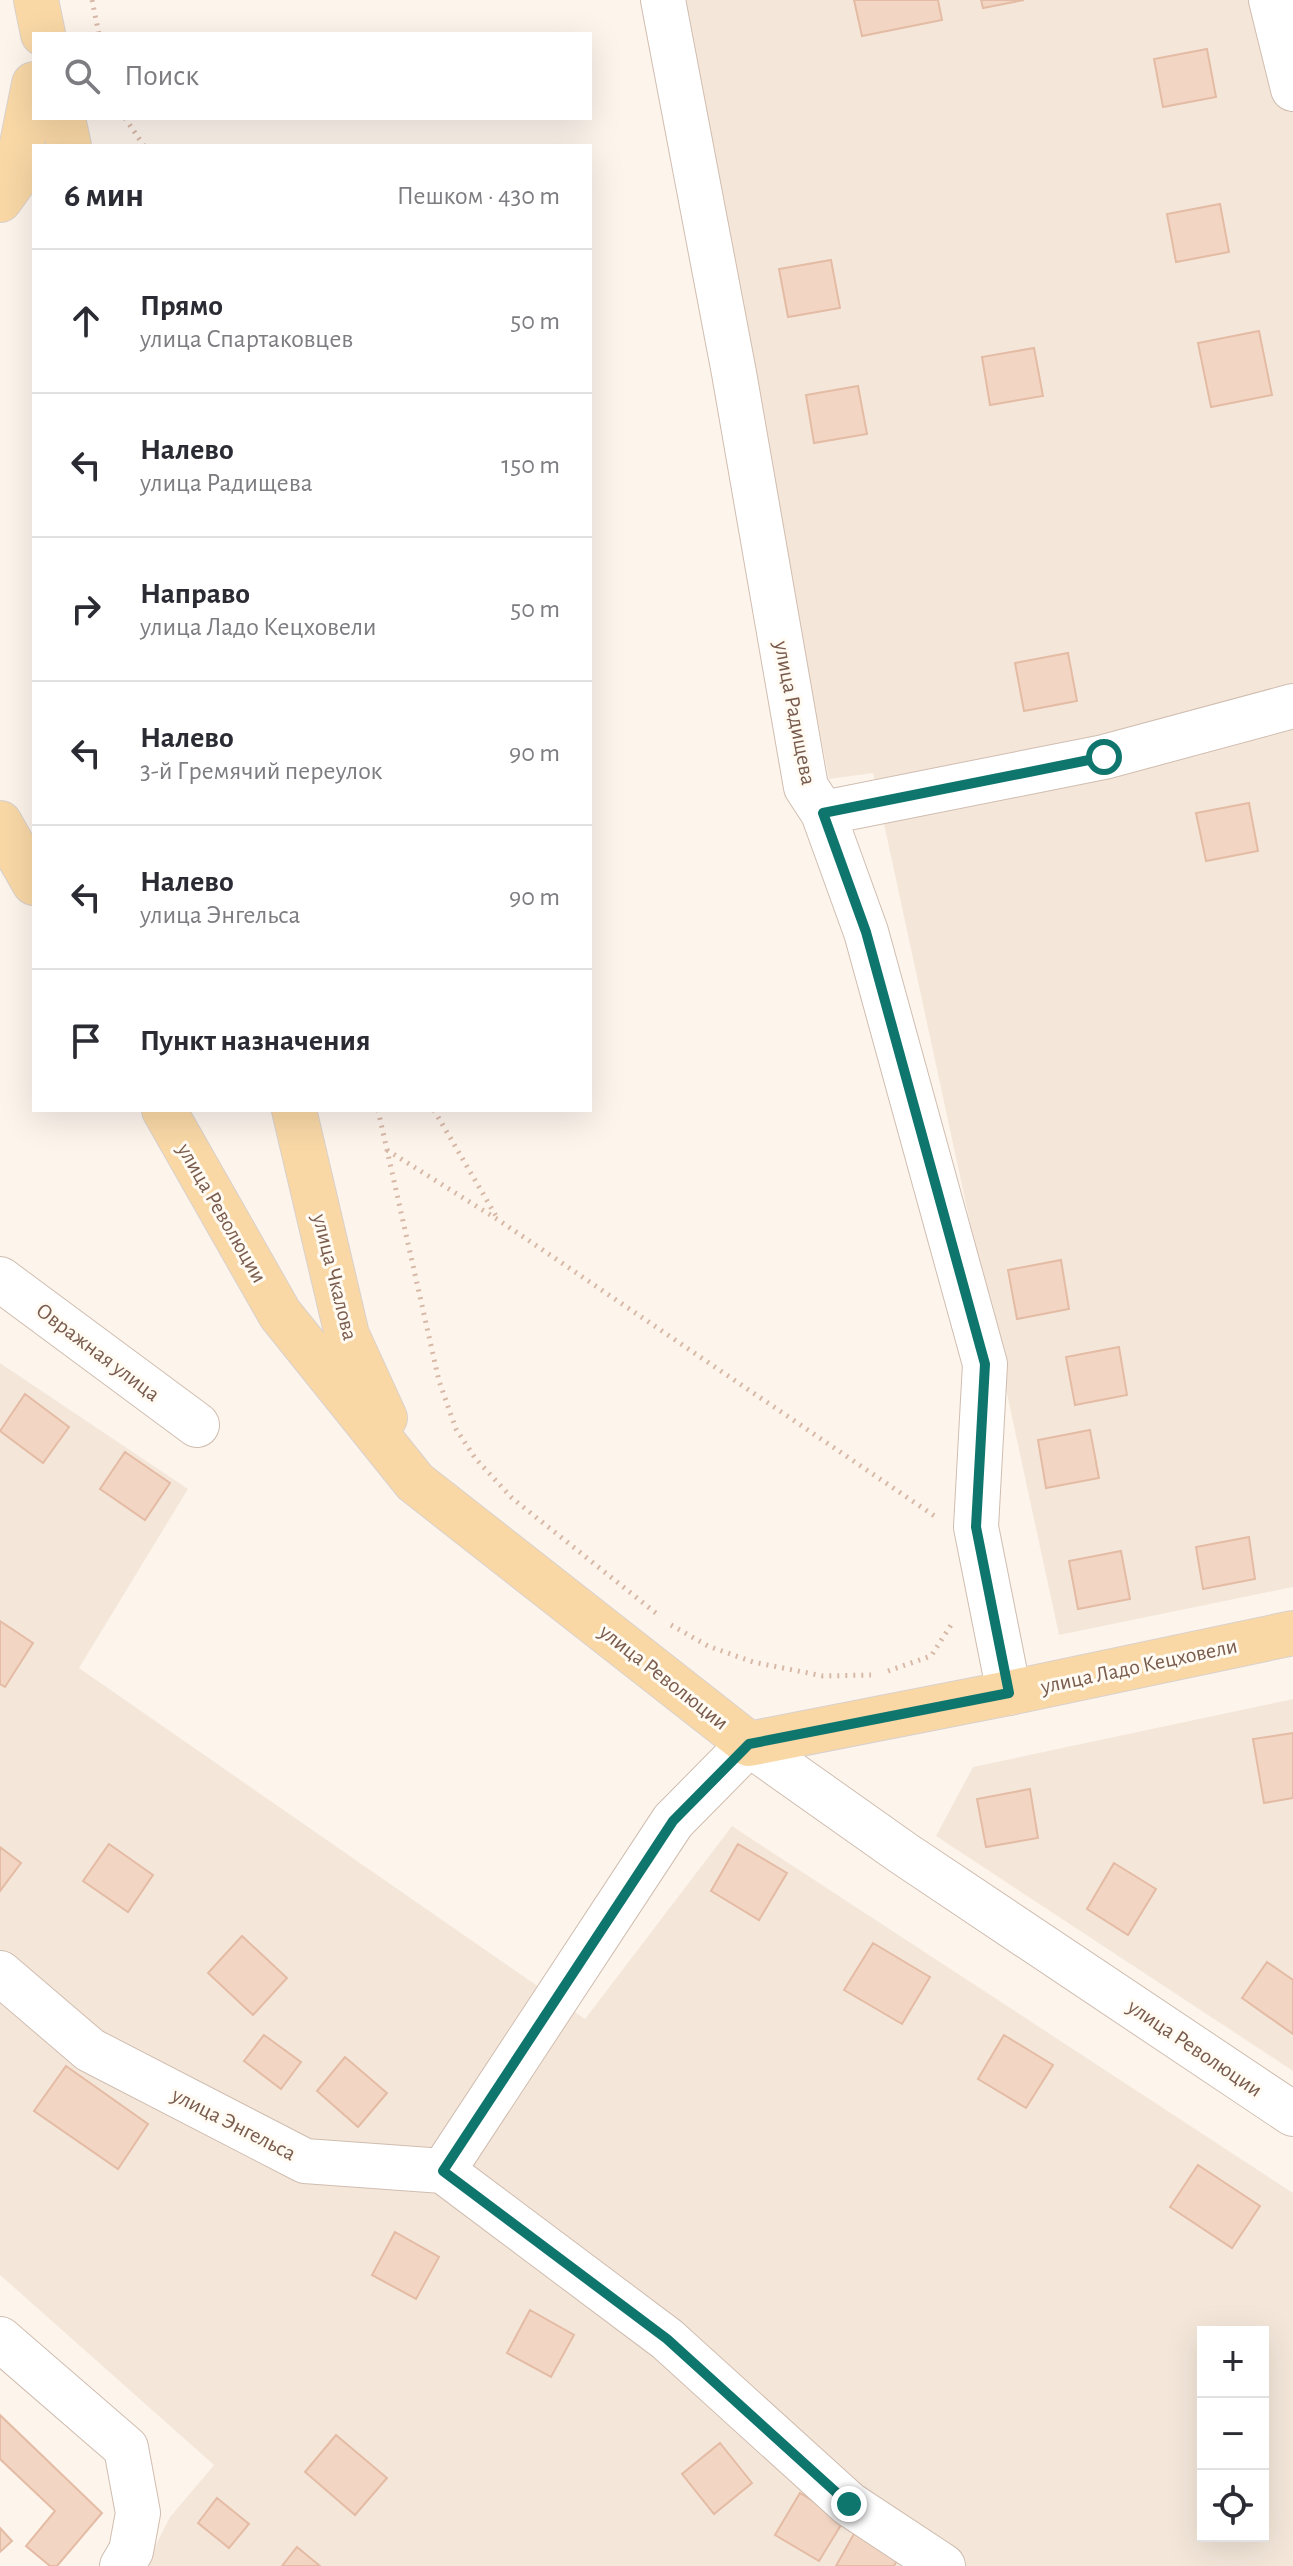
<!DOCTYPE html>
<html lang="ru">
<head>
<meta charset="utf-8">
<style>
	:root { --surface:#fff; --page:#f2f2f3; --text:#2b2b33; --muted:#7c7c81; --line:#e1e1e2 }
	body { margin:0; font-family:"Alegreya Sans",sans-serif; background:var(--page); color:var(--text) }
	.controls { position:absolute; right:24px; bottom:24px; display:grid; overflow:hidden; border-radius:0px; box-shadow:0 8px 32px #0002 }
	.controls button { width:72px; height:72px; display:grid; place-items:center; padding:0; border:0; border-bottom:2px solid var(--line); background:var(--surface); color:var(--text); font:40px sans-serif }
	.stop { position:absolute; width:24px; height:24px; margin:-18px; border:6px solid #0f766e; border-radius:50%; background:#fff }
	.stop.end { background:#0f766e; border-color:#fff; box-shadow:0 2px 8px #0008 }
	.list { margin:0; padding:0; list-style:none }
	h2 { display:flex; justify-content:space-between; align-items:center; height:104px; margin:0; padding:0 32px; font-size:34px }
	h2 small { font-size:26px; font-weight:400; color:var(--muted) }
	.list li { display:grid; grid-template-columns:52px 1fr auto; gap:24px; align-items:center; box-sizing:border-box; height:144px; padding:0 32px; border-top:2px solid var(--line) }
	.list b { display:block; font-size:30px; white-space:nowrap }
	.list p { margin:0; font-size:26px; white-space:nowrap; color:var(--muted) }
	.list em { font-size:26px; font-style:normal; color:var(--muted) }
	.icon { flex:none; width:44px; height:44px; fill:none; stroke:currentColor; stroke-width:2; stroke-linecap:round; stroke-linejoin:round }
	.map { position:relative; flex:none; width:1293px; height:2566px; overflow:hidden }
	.search { position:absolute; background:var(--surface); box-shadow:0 8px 32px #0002; left:32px; top:32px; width:560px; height:88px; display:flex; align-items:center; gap:20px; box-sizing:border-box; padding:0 28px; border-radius:0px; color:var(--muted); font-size:30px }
	.panel { position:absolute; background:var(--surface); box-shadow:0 8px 32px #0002; left:32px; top:144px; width:560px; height:968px; border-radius:0px }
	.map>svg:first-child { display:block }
	.residential { fill:#f4e7da; fill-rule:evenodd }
	.building { fill:#f2d5c3; stroke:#e4bba4; stroke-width:2 }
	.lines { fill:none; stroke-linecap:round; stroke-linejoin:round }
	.minor-casing { stroke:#d0bdb0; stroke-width:46 }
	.major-casing { stroke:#d9d1cd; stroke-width:46 }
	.path { stroke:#d8b8a6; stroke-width:5; stroke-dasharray:2 6; stroke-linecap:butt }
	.minor { stroke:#fff; stroke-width:44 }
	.major { stroke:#f9d8a6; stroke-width:44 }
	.route { stroke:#0f766e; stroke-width:10 }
	.labels { text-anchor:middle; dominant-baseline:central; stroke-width:6; stroke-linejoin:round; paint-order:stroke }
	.street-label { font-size:22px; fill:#795c4e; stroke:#fffaf2 }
</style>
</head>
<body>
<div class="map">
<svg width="1293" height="2566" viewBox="0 0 1293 2566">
	<rect width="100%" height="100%" fill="#fdf5ec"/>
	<!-- residential -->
	<path class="residential" d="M677,0H1293V1587L1059,1635L873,773L829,779Z
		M0,1363L188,1489L79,1668L585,2019L732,1826L1293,2193V2566H145L170,2517L214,2465L0,2275ZM1203,2332H1263V2536H1203Z
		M1293,1699V2071L936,1836L973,1767Z"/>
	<!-- building -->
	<path class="building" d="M854,0H938L942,20L862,36Z
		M981,0H1024L983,8Z
		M1207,49L1216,97L1163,107L1154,59Z
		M1220,204L1229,252L1176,262L1167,214Z
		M831,260L840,308L788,317L779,269Z
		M1259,331L1272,395L1211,407L1198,343Z
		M1034,348L1043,396L990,405L982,357Z
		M858,386L867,434L814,443L806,395Z
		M1068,653L1077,701L1024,711L1015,663Z
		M1249,803L1258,851L1206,861L1196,813Z
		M1061,1260L1069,1309L1017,1319L1008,1270Z
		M1119,1347L1127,1395L1075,1405L1066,1357Z
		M25,1394L69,1427L43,1463L0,1431Z
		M1090,1430L1099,1478L1046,1488L1038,1440Z
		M125,1452L170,1483L145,1520L100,1489Z
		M1249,1537L1255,1579L1203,1589L1196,1547Z
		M1121,1551L1130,1599L1078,1609L1069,1561Z
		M0,1621L33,1643L5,1687L0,1684Z
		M1293,1733V1798L1264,1803L1253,1739Z
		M1030,1789L1038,1838L986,1847L977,1799Z
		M109,1844L153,1875L128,1912L83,1881Z
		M738,1844L787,1873L759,1920L711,1891Z
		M0,1847L21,1863L0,1891Z
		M1114,1863L1156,1889L1128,1935L1087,1909Z
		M242,1936L287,1978L253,2015L208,1973Z
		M873,1943L930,1977L902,2024L844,1990Z
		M1267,1962L1293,1980V2034L1242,1998Z
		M264,2035L301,2062L281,2089L244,2061Z
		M1004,2035L1053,2065L1026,2108L978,2079Z
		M345,2057L387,2093L358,2127L317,2091Z
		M66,2066L148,2124L118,2169L34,2111Z
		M1198,2165L1260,2206L1232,2248L1170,2207Z
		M395,2232L439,2257L416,2299L372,2275Z
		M530,2310L574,2335L551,2377L507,2353Z
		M0,2415L102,2513L57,2566H50L26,2546L55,2511L0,2459Z
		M336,2435L387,2478L355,2515L305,2472Z
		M720,2443L752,2483L714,2514L682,2474Z
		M800,2493L844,2520L819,2561L775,2535Z
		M217,2498L249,2524L229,2548L198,2523Z
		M0,2528L12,2541L0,2552Z
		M855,2532L899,2557L894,2566H836Z
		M297,2547L320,2566H282Z"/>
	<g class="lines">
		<!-- minor casing -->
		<g class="minor-casing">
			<path id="minor" d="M663,0L734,373L806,787L823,813L866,932L985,1364L976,1527L1009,1693
				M1271,0L1293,89
				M823,813L1104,757L1293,706
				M0,1279L197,1425
				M0,1973L90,2050L305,2161L443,2171L667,2339L849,2504L943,2566
				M443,2171L673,1821L749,1744L903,1853L1293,2114
				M0,2339L126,2448L138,2513L131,2551L122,2566"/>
		</g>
		<!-- major casing -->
		<g class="major-casing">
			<path id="major" d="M36,0L43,34
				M63,118L69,146
				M0,200L15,179L34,84
				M0,823L34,883
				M164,1110L280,1314L415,1482L749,1744L1009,1693L1293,1633
				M294,1110L347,1335L385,1418"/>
		</g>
		<!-- path -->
		<path class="path" d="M92,0L99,34
			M125,118L144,146
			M378,1110L439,1381L456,1429L475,1458L512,1498L657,1614
			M434,1110L496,1216
			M387,1150L497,1219L936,1517
			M671,1625L708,1646L753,1662L823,1676L871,1675
			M888,1671L931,1656L953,1622"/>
		<!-- minor -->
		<use href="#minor" class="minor"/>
		<!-- major -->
		<use href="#major" class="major"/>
	</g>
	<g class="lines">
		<!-- route -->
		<path class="route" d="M849,2504L667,2339L443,2171L673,1821L749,1744L1009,1693L976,1527L985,1364L866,932L823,813L1104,757"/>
	</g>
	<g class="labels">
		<!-- street labels -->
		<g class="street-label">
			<text transform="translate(795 713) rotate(79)">улица Радищева</text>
			<text transform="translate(222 1213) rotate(60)">улица Революции</text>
			<text transform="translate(335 1277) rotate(76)">улица Чкалова</text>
			<text transform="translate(98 1352) rotate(37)">Овражная улица</text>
			<text transform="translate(1139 1666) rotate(-12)">улица Ладо Кецховели</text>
			<text transform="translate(664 1677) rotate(38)">улица Революции</text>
			<text transform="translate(1195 2048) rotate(34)">улица Революции</text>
			<text transform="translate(234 2124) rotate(27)">улица Энгельса</text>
		</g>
	</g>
</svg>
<div class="controls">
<button>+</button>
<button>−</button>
<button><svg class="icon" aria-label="locate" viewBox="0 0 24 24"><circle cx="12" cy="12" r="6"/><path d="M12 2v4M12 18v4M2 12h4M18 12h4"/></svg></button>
</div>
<div class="stop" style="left:1104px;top:757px"></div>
<div class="stop end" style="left:849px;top:2504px"></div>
<div class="search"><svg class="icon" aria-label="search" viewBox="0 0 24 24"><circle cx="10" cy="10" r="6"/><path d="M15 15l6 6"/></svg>Поиск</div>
<section class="panel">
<h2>6 мин<small>Пешком · 430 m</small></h2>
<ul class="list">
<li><svg class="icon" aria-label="ahead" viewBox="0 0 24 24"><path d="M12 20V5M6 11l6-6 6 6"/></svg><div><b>Прямо</b><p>улица Спартаковцев</p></div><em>50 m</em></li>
<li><svg class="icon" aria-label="left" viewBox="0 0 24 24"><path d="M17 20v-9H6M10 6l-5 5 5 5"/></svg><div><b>Налево</b><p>улица Радищева</p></div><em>150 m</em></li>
<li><svg class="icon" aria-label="right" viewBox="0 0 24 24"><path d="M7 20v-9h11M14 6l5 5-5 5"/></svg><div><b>Направо</b><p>улица Ладо Кецховели</p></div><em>50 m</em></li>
<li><svg class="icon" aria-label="left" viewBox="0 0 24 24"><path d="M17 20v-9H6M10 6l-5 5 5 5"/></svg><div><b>Налево</b><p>3-й Гремячий переулок</p></div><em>90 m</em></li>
<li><svg class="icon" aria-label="left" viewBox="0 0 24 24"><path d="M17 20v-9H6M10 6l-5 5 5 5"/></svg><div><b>Налево</b><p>улица Энгельса</p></div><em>90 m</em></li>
<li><svg class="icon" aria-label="arrive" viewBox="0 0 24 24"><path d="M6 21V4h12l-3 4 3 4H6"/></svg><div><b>Пункт назначения</b></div></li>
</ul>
</section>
</div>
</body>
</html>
